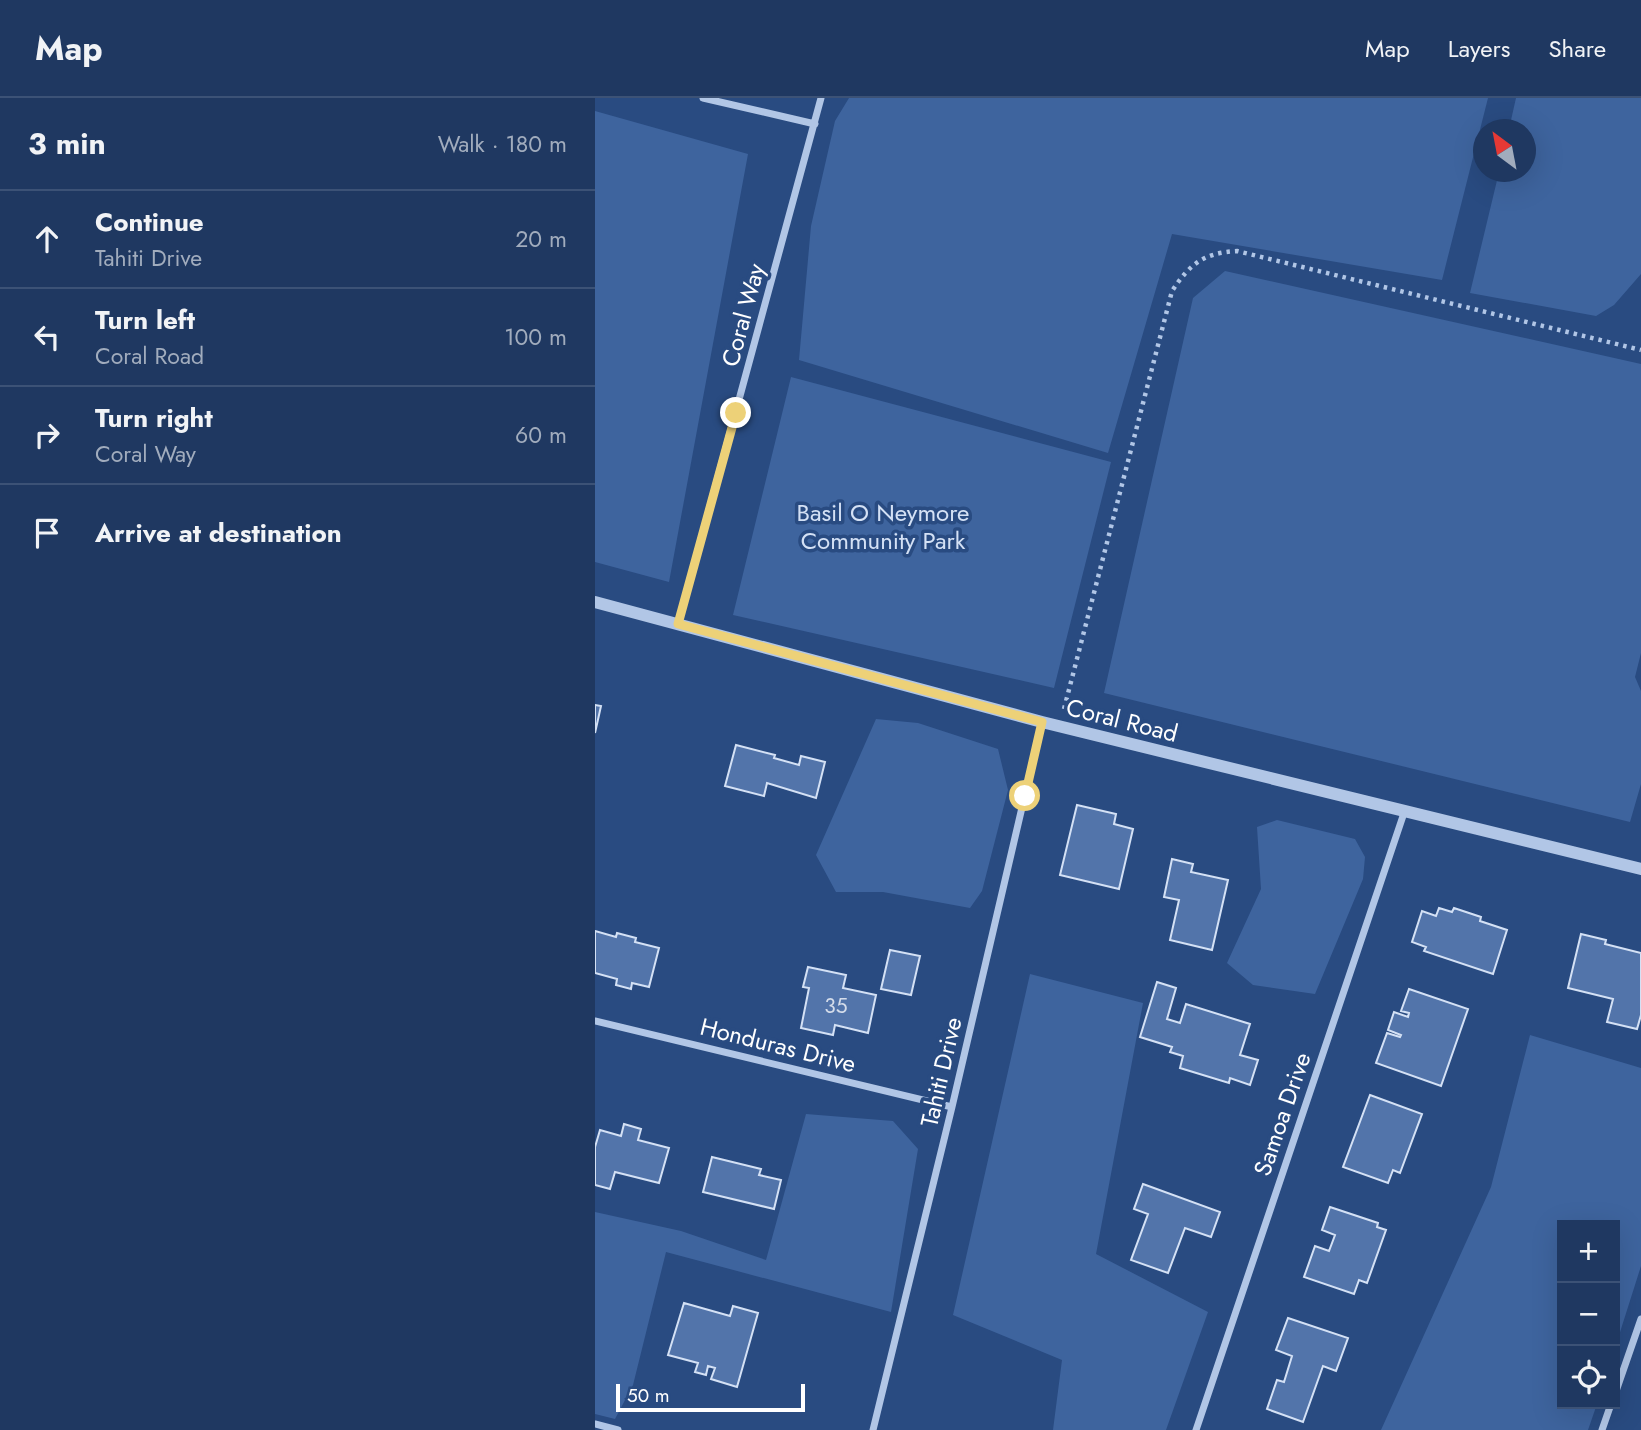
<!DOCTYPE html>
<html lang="en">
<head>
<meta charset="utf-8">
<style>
	:root { --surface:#1f3861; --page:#273f67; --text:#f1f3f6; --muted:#a1acbd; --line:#3c5276 }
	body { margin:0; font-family:Jost,sans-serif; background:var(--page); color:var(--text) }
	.controls { position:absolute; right:21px; bottom:21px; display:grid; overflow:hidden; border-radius:0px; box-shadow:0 7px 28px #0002 }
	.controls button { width:63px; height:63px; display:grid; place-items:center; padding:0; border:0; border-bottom:2px solid var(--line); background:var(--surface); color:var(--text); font:35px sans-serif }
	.compass { position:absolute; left:878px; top:21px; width:63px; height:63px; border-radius:50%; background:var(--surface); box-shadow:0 7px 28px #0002; rotate:328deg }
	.scale { position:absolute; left:21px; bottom:18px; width:189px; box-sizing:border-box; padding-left:7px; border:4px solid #fff; border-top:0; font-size:19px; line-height:24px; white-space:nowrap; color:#fff; -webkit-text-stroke:5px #294b81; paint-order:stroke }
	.stop { position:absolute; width:21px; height:21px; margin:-16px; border:5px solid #edd178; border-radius:50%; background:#fff }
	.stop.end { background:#edd178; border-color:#fff; box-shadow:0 2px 7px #0008 }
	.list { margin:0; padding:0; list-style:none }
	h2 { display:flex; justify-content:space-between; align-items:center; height:91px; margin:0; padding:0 28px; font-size:30px }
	h2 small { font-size:23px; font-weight:400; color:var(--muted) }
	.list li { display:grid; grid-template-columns:46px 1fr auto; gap:21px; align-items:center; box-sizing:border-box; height:98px; padding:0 28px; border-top:2px solid var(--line) }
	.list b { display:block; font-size:26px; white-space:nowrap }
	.list p { margin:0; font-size:23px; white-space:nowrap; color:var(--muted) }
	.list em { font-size:23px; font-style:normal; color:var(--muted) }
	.icon { flex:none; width:38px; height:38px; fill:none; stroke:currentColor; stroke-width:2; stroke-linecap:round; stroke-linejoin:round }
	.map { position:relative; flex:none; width:1046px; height:1332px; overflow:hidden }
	header { display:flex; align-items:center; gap:42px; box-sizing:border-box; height:98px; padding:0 35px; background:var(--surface); border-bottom:2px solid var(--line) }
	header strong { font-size:33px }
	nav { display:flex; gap:38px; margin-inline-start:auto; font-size:24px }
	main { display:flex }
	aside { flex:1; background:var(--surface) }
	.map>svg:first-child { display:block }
	.green { fill:#3e649e }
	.building { fill:#5274aa; stroke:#d4e1f5; stroke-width:2 }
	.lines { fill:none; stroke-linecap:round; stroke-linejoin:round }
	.path { stroke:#b1c6e6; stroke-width:4.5; stroke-dasharray:3.5 5; stroke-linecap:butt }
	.minor { stroke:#b1c6e6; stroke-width:7 }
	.tertiary { stroke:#b1c6e6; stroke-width:12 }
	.route { stroke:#edd178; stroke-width:9 }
	.labels { text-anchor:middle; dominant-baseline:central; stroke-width:7; stroke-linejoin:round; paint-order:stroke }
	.number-label { font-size:21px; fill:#d4dcea }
	.street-label { font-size:24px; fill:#fff; stroke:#294b81 }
	.park-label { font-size:24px; fill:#d4e1f5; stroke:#294b81 }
</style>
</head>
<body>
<header>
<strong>Map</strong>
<nav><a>Map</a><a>Layers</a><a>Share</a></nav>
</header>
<main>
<aside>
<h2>3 min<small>Walk · 180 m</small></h2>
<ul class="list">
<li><svg class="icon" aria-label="ahead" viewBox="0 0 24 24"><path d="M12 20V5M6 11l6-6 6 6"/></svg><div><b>Continue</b><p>Tahiti Drive</p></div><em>20 m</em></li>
<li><svg class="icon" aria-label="left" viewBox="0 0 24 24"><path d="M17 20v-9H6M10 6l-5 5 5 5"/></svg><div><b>Turn left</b><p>Coral Road</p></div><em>100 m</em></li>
<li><svg class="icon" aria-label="right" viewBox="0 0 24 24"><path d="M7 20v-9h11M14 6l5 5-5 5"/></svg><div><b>Turn right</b><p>Coral Way</p></div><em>60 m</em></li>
<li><svg class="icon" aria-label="arrive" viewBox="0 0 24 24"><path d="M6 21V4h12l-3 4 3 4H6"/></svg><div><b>Arrive at destination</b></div></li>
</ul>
</aside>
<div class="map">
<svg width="1046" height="1332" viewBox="0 0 1046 1332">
	<rect width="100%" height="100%" fill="#294b81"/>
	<!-- green -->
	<path class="green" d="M254,0H893L847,182L577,136L513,355L204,262L216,128L240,23Z
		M921,0H1046V176L1019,207L1001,218L875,195L904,74H930V32L914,31Z
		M0,13L153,56L74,484L0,464Z
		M630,173L1046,266V555L1040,579L1046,593V686L1035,724L509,595L598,200Z
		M196,279L516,364L459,590L138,517Z
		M281,621L323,625L403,651L413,692L387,793L375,810L288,794H241L221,757Z
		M682,722L760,741L770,759L768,781L720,896L658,887L632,865L666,791L662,729Z
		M435,876L548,905L501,1156L613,1214L571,1332H458L467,1262L358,1217Z
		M935,937L1046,970V1168L1020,1250V1127H967V1306H1002L993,1332H786L896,1089Z
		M211,1016L298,1023L323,1051L296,1214L71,1154L38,1287L20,1321L0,1316V1114L86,1133L171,1162Z"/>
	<!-- building -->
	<path class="building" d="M0,607L6,608L0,635Z
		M141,647L180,657L179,660L204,667L206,658L230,664L221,700L172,685L169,698L130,688Z
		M482,707L521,716L519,726L538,731L524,791L465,777Z
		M577,761L598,766L596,774L633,782L617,852L575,842L584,802L569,799Z
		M844,810L857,814L859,810L886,819L885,823L912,832L898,876L829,853L831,849L817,844L827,813L841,818Z
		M0,833L21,839L22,835L41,840L40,844L64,850L54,889L37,885L36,891L21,887L22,881L0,875Z
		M986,836L1011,842L1010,846L1046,855V917L1042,931L1012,924L1018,901L973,890Z
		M295,852L325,858L316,897L286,891Z
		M213,869L251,877L248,890L281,897L273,935L240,927L238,937L206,930L214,890L208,889Z
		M562,884L581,890L572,921L585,925L591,906L655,926L645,957L663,962L655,987L635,980L634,985L585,970L588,958L575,954L577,949L545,939Z
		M814,891L873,911L846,988L781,965L792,935L805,939L806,937L793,932L799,914L813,919L814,915L806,913Z
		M775,997L827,1016L805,1075L798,1072L793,1085L748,1069Z
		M29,1026L46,1031L43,1042L74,1050L64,1085L20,1074L15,1091L0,1087V1049L5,1032L26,1038Z
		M117,1059L166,1071L164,1077L186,1082L179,1111L108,1094Z
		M548,1086L625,1114L616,1139L590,1130L573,1175L536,1162L553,1116L539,1111Z
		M735,1109L783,1125L782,1129L791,1132L772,1185L764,1182L759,1196L709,1179L720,1148L734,1153L740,1137L727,1132Z
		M89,1205L135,1218L138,1208L163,1215L142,1289L116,1281L120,1270L113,1268L111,1277L100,1274L103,1265L73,1257Z
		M693,1220L753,1240L741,1273L728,1268L708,1324L672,1311L682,1282L689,1284L697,1258L681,1252Z"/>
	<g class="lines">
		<!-- path -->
		<path class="path" d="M469,611L577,193C595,166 608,155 642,153L1046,252"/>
		<!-- minor -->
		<path class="minor" d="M108,0L220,26
			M83,526L226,0
			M0,923L357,1009
			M1020,1296L1046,1221
			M0,1326L23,1332
			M278,1332L357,1009L447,624
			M601,1332L810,712
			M1007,1332L1016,1306"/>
		<!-- tertiary -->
		<path class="tertiary" d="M0,504L447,624L1046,771"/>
	</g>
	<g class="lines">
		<!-- route -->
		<path class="route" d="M141,315L83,526L447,624L430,698"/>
	</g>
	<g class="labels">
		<!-- number labels -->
		<g class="number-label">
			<text x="241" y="908">35</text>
		</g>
		<!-- street labels -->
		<g class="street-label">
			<text transform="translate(148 217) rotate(-75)">Coral Way</text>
			<text transform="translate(527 622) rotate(14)">Coral Road</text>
			<text transform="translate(183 947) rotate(14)">Honduras Drive</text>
			<text transform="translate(346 974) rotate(-77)">Tahiti Drive</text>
			<text transform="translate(687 1016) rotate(-71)">Samoa Drive</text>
		</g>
		<!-- park labels -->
		<g class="park-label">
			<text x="288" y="414">Basil O Neymore<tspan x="288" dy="28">Community Park</tspan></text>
		</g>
	</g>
</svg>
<div class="controls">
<button>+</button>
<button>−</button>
<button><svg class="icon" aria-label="locate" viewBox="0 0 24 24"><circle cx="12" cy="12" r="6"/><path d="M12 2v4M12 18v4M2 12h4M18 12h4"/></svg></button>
</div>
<svg class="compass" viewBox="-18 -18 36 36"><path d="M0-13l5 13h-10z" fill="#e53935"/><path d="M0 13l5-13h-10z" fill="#a1acbd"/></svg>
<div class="scale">50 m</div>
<div class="stop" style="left:430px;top:698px"></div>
<div class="stop end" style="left:141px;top:315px"></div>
</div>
</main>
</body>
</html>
